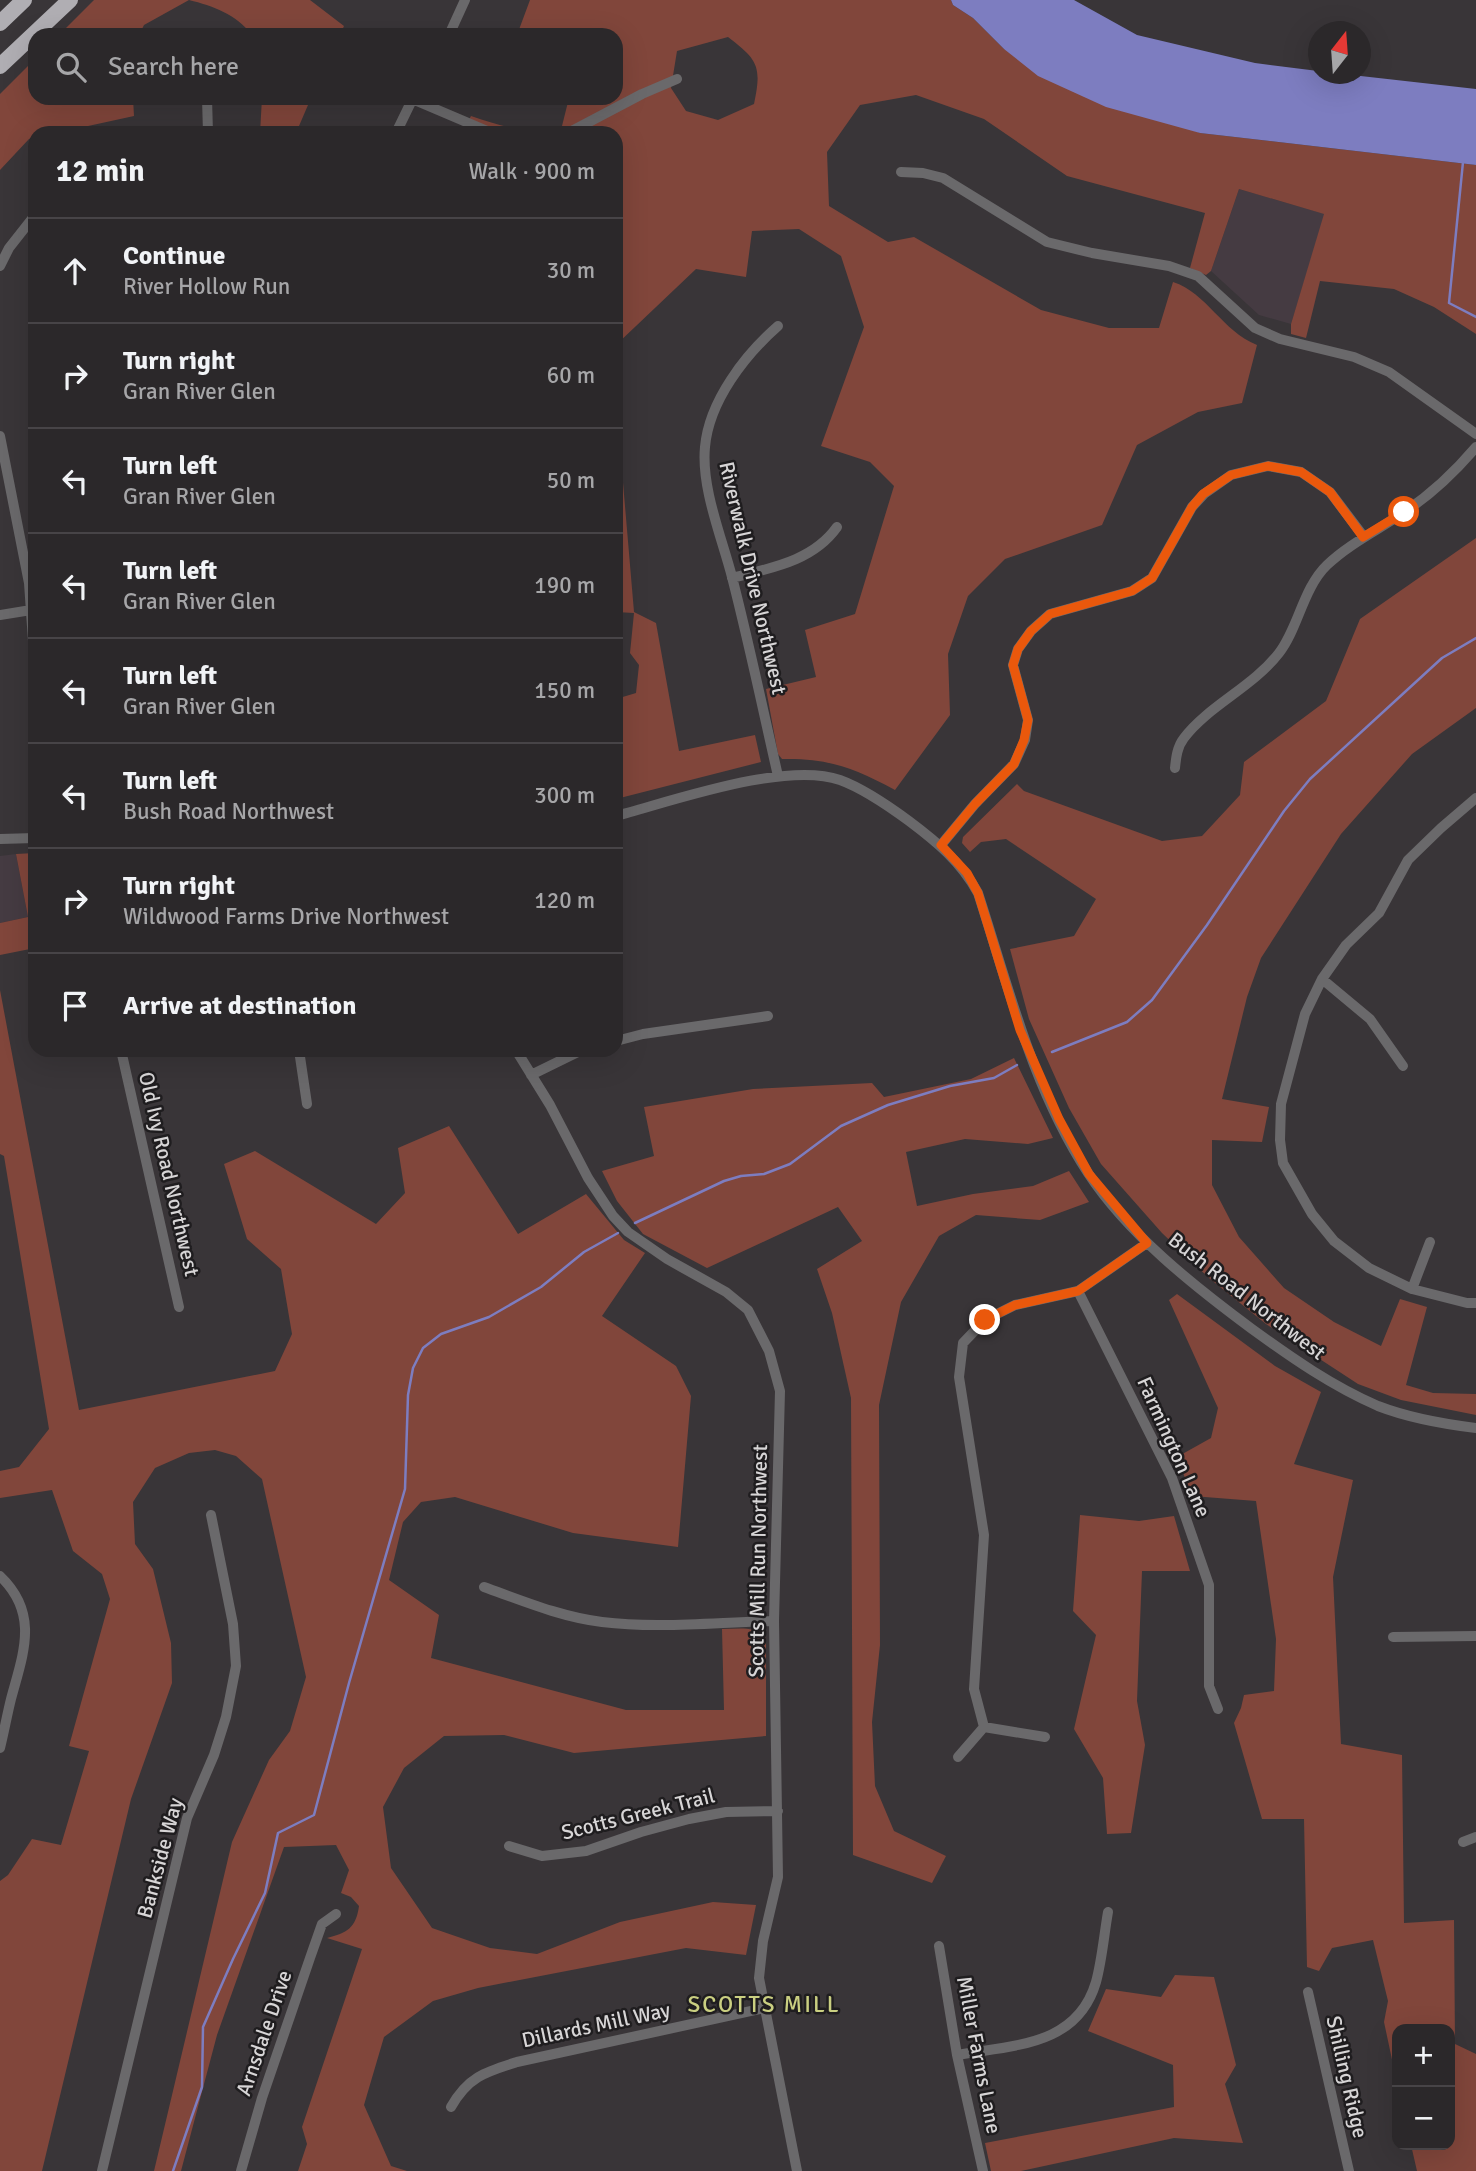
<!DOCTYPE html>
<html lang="en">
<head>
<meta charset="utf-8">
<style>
	:root { --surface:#2b282a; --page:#333032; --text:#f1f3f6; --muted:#a6a6a8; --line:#474447 }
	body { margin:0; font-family:Signika,sans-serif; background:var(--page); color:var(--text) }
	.controls { position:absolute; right:21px; bottom:21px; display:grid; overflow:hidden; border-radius:14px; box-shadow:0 7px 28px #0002 }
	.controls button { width:63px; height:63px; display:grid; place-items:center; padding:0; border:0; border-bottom:2px solid var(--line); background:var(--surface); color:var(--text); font:35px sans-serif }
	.compass { position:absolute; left:1308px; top:21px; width:63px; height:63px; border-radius:50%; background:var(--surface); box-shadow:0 7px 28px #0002; rotate:17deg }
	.stop { position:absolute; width:21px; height:21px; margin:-16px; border:5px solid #ea580c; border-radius:50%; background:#fff }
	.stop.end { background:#ea580c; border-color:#fff; box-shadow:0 2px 7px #0008 }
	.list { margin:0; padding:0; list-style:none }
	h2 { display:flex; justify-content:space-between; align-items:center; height:91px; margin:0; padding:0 28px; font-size:30px }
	h2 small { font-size:23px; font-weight:400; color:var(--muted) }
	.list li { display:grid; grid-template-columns:46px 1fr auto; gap:21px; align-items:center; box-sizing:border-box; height:105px; padding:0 28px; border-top:2px solid var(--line) }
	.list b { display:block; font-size:26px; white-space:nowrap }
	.list p { margin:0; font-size:23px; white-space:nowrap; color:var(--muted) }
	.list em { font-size:23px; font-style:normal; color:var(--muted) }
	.icon { flex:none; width:38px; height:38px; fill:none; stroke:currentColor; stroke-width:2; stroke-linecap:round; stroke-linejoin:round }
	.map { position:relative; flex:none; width:1476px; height:2171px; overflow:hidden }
	.search { position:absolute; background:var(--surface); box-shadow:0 7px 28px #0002; left:28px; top:28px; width:595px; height:77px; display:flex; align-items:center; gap:18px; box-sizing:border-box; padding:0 24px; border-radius:21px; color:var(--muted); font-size:26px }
	.panel { position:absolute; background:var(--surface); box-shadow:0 7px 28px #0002; left:28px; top:126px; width:595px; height:931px; border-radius:21px }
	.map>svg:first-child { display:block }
	.built { fill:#453b42 }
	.green { fill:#81463b; fill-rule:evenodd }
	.water { fill:#7d7dc0 }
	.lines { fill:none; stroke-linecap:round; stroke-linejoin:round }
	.stream { stroke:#7d7dc0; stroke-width:2.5 }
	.minor { stroke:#6a696b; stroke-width:10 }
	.highway { stroke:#b0aeb3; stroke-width:16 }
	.route { stroke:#ea580c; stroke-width:9 }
	.labels { text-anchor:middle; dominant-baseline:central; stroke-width:5; stroke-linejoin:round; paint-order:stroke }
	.street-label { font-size:21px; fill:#d7d5d6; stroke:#1f1d1f }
	.neighbourhood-label { font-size:23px; letter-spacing:2px; fill:#cacf81; stroke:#1f1d1f }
</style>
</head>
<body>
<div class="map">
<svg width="1476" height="2171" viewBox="0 0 1476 2171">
	<rect width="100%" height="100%" fill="#393538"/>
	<!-- built -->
	<path class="built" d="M1239,189L1325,214L1291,324L1259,315L1211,271Z
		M16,854L28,917L0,923V856Z"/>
	<!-- green -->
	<path class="green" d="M94,0H310L344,26L340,35H252C236,14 213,6 189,0L144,25L139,35H59Z
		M530,0H951L953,5L973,18L1004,49L1200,133L1476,165V334L1434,307L1394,289L1320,281L1306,338L1291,334V324L1324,214L1239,189L1211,271L1206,275L1190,268L1205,213L1067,176L984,119L916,95L860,105L827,152L829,206L888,242L914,237L1041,310L1109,328H1159L1173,282C1207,293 1222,331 1257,345L1242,403L1198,412L1137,445L1102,525L1005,559L968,596L948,654L950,715L895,790C854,768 829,758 782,759L778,754L766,689L816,677L805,630L855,614L894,486L870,462L821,446L864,327L841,256L799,229L752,231L746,277L696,269L616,345V133H462L471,116C504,127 527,135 562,126L569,98H616V35H517ZM728,37C758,60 762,66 754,104L718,120L686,111L671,88L677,51Z
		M35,59V98H133L134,116L56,133H35V138L29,139L0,170V94Z
		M262,98H311L296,133H260Z
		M616,400L634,612L656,623L679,751L755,735L761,762L616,799V699L636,693L639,665L630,653L634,613L616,612Z
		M1476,538V708L1412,754L1341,834L1261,958L1247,997L1222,1099L1269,1107L1262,1142L1212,1140V1185L1239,1237L1284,1288L1334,1322L1381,1346L1400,1299L1427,1307L1406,1385L1433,1393L1476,1394V1415L1401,1400L1358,1384L1266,1324L1209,1278L1162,1233L1101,1164L1069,1108L1029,1019L1010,949L1074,936L1096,899L1006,839L981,842L970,852L962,843L963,837L1017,784L1024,791L1162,841L1202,836L1240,795L1244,762L1326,701L1360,619Z
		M35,853V948L0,955V923L28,917L16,854Z
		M0,990L79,1410L275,1371L292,1334L281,1269L247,1239L224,1164L255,1151L376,1224L405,1193L398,1148L449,1126L518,1234L586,1194L624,1240L645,1253L602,1316L676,1366L691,1396L678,1547L573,1533L455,1497L421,1502L403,1522L389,1580L439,1615L431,1658L626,1710H724L722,1629C738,1629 755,1625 766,1638V1736L574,1753L504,1735L444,1736L404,1768L383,1807L391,1868L432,1928L490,1948L537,1954L620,1922L713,1902L756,1905L746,1955L686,1948L478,1988L433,2001L384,2037L364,2105L391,2166L407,2171H298L307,2144L302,2127L362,1949L327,1938C347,1933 356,1928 359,1906L351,1897L341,1893L349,1870L336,1845L284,1847L217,2035L181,2171H154L232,1842L269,1760L290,1731L306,1677L262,1479L236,1456L215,1450L189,1453L155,1468L133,1502L135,1544L153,1569L171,1643L172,1683L131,1799L42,2171H0V1881L8,1875L32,1839L61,1845L89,1751L69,1746L110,1599L102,1574L73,1551L52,1490L0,1498V1471L19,1467L49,1429L4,1156L0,1154Z
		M1014,1058L1053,1138L1028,1144L965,1139L906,1152L917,1206L973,1194L1033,1186L1069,1171L1089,1202L1040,1220L976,1215L939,1236L901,1302L879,1405L880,1645L872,1722L875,1786L894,1831L946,1856L932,1883L853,1855L851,1398L832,1313L817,1269L862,1241L838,1207L707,1268L643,1234L617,1201L602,1171L654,1156L644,1107L753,1089L872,1083L884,1097L971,1079Z
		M1177,1294L1275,1366L1321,1392L1294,1464L1353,1480L1333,1577L1341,1744L1402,1755L1404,1923L1454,1920L1455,2044L1476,2054V2171H1417L1411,2145H1450V2029H1397V2083L1384,2022L1388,2001L1373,1940L1332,1948L1319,1971L1307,1967L1304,1819H1262L1234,1723L1241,1708L1244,1695L1274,1691L1276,1639L1256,1501L1192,1496L1177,1457L1211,1438L1218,1408L1169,1300Z
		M1080,1515L1139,1521L1174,1516L1190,1571H1142L1137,1701L1145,1745L1131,1833L1107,1834L1103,1778L1074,1729L1096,1635L1073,1611Z
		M1175,1975L1214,1977L1236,2065L1225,2084L1243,2143L1174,2138L1021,2171H991L985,2143L1174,2107L1173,2065L1088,2031L1106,1989L1161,1997Z"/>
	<!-- water -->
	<path class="water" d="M951,0H1074L1137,35L1255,63L1318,71V74H1343L1476,89V165L1200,133L1106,107L1038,76L1004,49L973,18L953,5Z"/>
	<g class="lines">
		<!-- stream -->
		<path class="stream" d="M1463,162L1449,303L1476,317
			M1052,1052L1127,1022L1152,1000L1207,925L1284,811L1310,779L1442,658L1476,638
			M635,1223L724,1181L741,1176L764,1174L790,1164L841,1126L888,1105L950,1086L994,1078L1017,1065
			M173,2171L202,2087L203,2027L233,1959L265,1893L278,1833L314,1815L349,1683L405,1489L408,1395L413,1368L423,1348L441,1334L489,1317L541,1287L584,1252L618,1233"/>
		<!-- minor -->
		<path class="minor" d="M449,35L465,0
			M207,98L208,133
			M412,99L492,133
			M396,133L413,98
			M568,133L642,94L677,79
			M901,172L923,173L943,178L1047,242L1092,253L1169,266L1198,276L1255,328L1280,339L1354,357L1389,372L1476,434
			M0,266L9,248L35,215
			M0,436L29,583L35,670
			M732,578C771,568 813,561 837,527
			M0,615L31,610
			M1175,768C1176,758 1177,747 1184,738C1208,706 1253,687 1279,653C1298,629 1303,588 1327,565C1350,543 1380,529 1406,511C1434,492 1454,473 1476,447
			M778,776C763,710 749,643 732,577C722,538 701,488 705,447C709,401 745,355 778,326
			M1476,798L1441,828L1408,860L1379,913L1346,945L1322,979L1305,1014L1281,1104L1280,1140L1283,1163L1312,1214L1334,1241L1369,1268L1412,1289L1467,1303H1476
			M616,816C673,801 785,761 840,780C862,788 890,807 909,821C937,842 961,862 978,893C1009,988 1032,1087 1088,1173C1128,1234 1194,1286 1252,1329C1292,1358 1332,1386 1378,1406C1409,1418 1443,1424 1476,1428
			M0,839L35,838
			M941,845L975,804L1014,764L1025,740L1028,720L1013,665L1018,649L1031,631L1050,614L1132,591L1152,578L1192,507L1204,494L1231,475L1268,466L1301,472L1330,492L1364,537
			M1322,979L1370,1019L1403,1066
			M616,1041L643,1034L768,1016
			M121,1050L179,1307
			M299,1050L307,1104
			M516,1050L550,1105L588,1178L613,1216L628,1232L667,1259L726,1292L748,1310L769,1351L780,1391L774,1621L778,1877L763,1941L759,1978L797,2171
			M531,1075L582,1050
			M1412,1289L1430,1242
			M1078,1291L1172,1478L1209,1585V1686L1218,1709
			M0,1576C40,1614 23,1654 11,1699C7,1715 4,1732 0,1748
			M484,1587C523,1601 561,1617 602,1622C658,1629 718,1622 774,1621
			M1393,1637L1476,1636
			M1045,1737L984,1727L974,1689L984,1535L959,1377L963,1343L985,1320L1015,1305L1078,1291L1147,1243
			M958,1757L984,1727
			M1463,1842L1476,1837
			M509,1846L542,1856L586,1851L641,1832L689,1819L726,1812L778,1811
			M939,1946L957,2055L983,2171
			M1308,1992L1349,2171
			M957,2055C1012,2045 1077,2047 1096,1982C1102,1960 1104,1935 1108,1912
			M451,2107C468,2077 485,2072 517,2062L765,2008
			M102,2171L187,1818L214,1755L226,1717L236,1666L233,1624L211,1515
			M241,2171L262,2098L310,1958L322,1924L336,1914"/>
		<!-- highway -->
		<path class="highway" d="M0,23L24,0
			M0,66L70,0"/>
	</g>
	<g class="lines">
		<!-- route -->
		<path class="route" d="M985,1320L1015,1305L1078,1291L1147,1243L1089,1174L1059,1119L1020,1030L978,893L967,873L941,845L975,804L1014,764L1024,740L1028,720L1013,665L1018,649L1031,631L1050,614L1132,591L1152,578L1192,507L1203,494L1231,475L1268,466L1301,472L1330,492L1363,537L1404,512"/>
	</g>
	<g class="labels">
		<!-- street labels -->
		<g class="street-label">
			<text transform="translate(753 578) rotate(77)">Riverwalk Drive Northwest</text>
			<text transform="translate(169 1174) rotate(77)">Old Ivy Road Northwest</text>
			<text transform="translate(1247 1296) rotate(38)">Bush Road Northwest</text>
			<text transform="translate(1174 1447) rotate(66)">Farmington Lane</text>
			<text transform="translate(758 1561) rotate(-89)">Scotts Mill Run Northwest</text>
			<text transform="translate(638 1814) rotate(-14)">Scotts Greek Trail</text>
			<text transform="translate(160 1858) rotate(-75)">Bankside Way</text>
			<text transform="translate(596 2025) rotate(-12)">Dillards Mill Way</text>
			<text transform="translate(264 2033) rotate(-71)">Arnsdale Drive</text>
			<text transform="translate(979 2055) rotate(79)">Miller Farms Lane</text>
			<text transform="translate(1347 2077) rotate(77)">Shilling Ridge</text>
		</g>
		<!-- neighbourhood labels -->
		<g class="neighbourhood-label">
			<text x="764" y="2004">SCOTTS MILL</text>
		</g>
	</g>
</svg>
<div class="controls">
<button>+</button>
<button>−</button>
</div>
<svg class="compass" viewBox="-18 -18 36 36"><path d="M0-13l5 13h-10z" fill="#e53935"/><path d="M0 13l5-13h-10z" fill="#a6a6a8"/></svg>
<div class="stop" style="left:1404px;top:512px"></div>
<div class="stop end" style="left:985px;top:1320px"></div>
<div class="search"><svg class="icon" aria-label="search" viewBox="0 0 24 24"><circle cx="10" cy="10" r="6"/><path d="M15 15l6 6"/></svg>Search here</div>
<section class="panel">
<h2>12 min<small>Walk · 900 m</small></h2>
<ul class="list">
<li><svg class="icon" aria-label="ahead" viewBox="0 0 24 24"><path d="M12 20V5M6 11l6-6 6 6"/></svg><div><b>Continue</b><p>River Hollow Run</p></div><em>30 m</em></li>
<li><svg class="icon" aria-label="right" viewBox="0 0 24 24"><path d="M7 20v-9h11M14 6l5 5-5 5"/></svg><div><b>Turn right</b><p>Gran River Glen</p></div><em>60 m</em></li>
<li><svg class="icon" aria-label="left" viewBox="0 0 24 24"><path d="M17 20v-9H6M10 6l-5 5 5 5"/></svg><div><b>Turn left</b><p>Gran River Glen</p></div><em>50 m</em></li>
<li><svg class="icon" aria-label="left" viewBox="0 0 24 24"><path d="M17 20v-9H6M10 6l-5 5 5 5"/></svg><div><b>Turn left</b><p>Gran River Glen</p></div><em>190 m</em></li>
<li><svg class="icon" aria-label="left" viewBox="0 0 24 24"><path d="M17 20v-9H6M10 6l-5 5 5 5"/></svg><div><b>Turn left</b><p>Gran River Glen</p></div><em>150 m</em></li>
<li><svg class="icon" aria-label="left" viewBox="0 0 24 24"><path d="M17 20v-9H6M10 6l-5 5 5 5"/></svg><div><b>Turn left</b><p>Bush Road Northwest</p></div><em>300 m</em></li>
<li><svg class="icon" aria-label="right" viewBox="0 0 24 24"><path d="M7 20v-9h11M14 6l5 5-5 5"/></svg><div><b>Turn right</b><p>Wildwood Farms Drive Northwest</p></div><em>120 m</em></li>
<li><svg class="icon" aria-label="arrive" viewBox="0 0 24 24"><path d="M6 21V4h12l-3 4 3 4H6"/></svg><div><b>Arrive at destination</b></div></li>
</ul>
</section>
</div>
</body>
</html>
